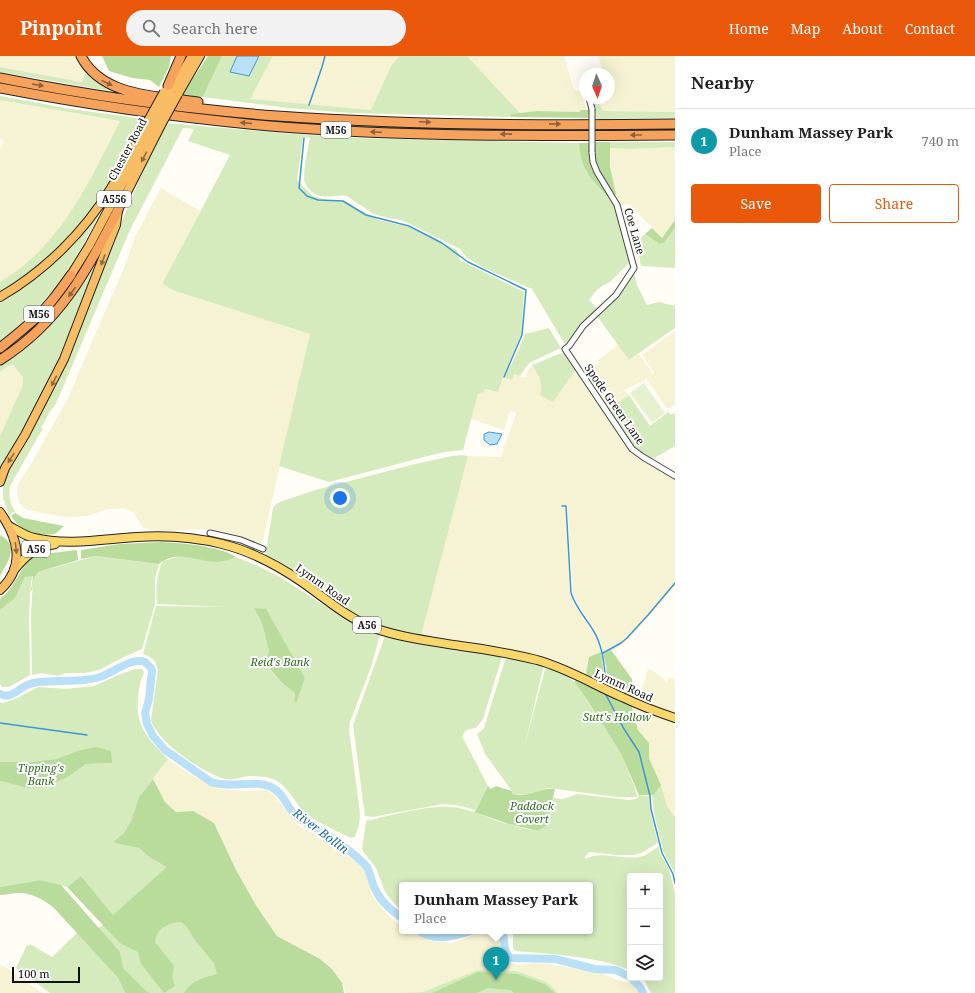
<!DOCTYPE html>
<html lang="en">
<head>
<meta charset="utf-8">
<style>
	:root { --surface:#fff; --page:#f2f2f2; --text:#222; --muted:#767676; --line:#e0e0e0; --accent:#ea580c }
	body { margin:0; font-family:"Noto Serif",serif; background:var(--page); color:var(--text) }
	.controls { position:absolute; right:12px; bottom:12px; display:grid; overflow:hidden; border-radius:4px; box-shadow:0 4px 16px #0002 }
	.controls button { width:36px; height:36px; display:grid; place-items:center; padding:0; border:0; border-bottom:1px solid var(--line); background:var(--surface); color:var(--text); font:20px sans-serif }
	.compass { position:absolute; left:579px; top:12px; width:36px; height:36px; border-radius:50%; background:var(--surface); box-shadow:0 4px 16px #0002; rotate:177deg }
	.scale { position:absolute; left:12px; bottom:10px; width:68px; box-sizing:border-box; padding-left:4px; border:2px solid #111; border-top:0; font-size:11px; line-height:14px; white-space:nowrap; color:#111; -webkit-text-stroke:3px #fff; paint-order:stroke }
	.you { position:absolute; left:340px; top:442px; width:14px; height:14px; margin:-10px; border:3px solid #fff; border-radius:50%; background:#1a73e8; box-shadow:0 0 0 6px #1a73e833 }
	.badge { display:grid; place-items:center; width:26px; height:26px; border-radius:50%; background:var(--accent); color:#fff; font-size:13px; font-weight:700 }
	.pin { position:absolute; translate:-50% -33px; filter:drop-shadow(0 1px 2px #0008) }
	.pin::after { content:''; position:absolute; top:21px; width:14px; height:12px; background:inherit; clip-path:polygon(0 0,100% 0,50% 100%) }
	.popup { position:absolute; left:399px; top:826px; width:194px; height:52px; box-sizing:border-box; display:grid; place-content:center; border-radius:4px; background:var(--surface); filter:drop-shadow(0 1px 3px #0005); font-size:13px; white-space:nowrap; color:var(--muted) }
	.popup b { font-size:15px; color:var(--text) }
	.popup::after { content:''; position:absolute; left:50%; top:100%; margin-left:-8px; border:8px solid transparent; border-top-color:var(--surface) }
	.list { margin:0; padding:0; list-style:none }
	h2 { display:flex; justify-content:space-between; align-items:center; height:52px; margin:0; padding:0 16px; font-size:17px }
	h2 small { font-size:13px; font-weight:400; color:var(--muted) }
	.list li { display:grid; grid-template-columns:26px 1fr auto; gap:12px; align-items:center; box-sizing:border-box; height:64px; padding:0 16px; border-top:1px solid var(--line) }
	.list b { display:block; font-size:15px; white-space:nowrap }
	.list p { margin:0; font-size:13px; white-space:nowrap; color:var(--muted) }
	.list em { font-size:13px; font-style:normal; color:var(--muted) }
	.actions { display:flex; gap:8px; padding:12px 16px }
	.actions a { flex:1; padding:9px 0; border:1px solid var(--accent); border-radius:4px; text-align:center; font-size:14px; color:var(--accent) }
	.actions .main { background:var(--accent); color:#fff }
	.icon { flex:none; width:22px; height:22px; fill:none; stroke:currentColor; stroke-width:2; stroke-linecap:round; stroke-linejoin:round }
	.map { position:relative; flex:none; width:675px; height:937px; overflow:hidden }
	header { display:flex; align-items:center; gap:24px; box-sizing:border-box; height:56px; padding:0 20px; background:var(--accent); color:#fff }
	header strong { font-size:19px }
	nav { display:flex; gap:22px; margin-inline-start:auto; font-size:14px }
	.search { width:280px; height:36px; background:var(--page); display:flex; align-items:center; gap:10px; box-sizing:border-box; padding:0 14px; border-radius:22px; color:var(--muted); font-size:15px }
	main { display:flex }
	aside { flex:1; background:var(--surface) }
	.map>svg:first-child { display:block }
	.farmland { fill:#f6f3d4 }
	.green { fill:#d5ebbd; fill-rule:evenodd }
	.forest { fill:#b9dc9c }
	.pitch { fill:#e6f2cf }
	.water { fill:#b9e0f7; stroke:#3f96cf }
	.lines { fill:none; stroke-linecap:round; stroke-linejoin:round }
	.stream { stroke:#3f96cf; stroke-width:1.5 }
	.river { stroke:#b9e0f7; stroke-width:8 }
	.minor-casing { stroke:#444; stroke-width:7 }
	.primary-casing { stroke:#222; stroke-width:10 }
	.trunk-casing { stroke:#222; stroke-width:10 }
	.motorway-casing { stroke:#222; stroke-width:11 }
	.minor { stroke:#fff; stroke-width:5 }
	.primary { stroke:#f9d66b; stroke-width:8 }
	.trunk { stroke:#f7bc64; stroke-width:8 }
	.motorway { stroke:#f5a25d; stroke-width:9 }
	.minor-bridge-casing { stroke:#444; stroke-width:7; stroke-linecap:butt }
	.trunk-bridge-casing { stroke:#222; stroke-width:10; stroke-linecap:butt }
	.minor-bridge { stroke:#fff; stroke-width:5 }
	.trunk-bridge { stroke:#f7bc64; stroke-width:8 }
	.oneway { fill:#8e613b }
	.oneway2 { fill:#906f3f }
	.labels { text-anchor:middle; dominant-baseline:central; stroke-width:4; stroke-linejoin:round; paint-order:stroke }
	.shield { fill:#fff; stroke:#585858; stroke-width:1 }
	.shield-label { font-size:10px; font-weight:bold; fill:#111 }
	.street-label { font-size:11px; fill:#111; stroke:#fff }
	.park-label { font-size:11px; font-style:italic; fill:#2f6b1f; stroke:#fff }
	.water-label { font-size:12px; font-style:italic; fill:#1768a6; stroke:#fff }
</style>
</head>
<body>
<header>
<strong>Pinpoint</strong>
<div class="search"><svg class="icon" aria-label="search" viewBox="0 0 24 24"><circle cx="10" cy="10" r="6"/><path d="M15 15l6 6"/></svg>Search here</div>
<nav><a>Home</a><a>Map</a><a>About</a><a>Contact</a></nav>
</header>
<main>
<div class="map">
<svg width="675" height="937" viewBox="0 0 675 937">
	<rect width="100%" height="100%" fill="#fffdf5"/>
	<!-- farmland -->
	<path class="farmland" d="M0,0H75L85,17L82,26L0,11Z
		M273,0H399L391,10L371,54L249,43Z
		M467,0H564L574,34L581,35L586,54H581L579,56L537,55L520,57Z
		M598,0H675V56L603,55L597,42H609V18H597L602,12Z
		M0,44L120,65L87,130L68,161L50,186L34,202L15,217L0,226V94L4,84L0,83Z
		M675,91V164L662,182L629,148L619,150L612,126L610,92L630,93Z
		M161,132L200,155L162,228L175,235L310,278L262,488L230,477L211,473H196L162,476L144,472L142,470L134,457L123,452L109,453L87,460L63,461L27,454L20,448L18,443L17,430L31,408L67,344L125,209L135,181Z
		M675,275V349L667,353L646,322L643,325L625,334L629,339L608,353L587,322L593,318L590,313L599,307L598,304L618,289L629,304L639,298L653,318L654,317L642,299Z
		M12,308L23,321V329L0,380V316Z
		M532,309L538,319L542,331L576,313L628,392L634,399L675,424V530L633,578L619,591L603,598L602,590L594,572L577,547L573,537L567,449H565L570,537L573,546L592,576L600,591L601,596L589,601L586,618L552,602L480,587L421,580L468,400L501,401L516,357L510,355L504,374L471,363L478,338L484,333L498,336L502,322L512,324L514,318L525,322L527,315Z
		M648,613L650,614L651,613L667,626L668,622L675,623V658L639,643Z
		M631,648L675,666V761L667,750L661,729L649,702V687L638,674Z
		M168,703L191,719L218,733L243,735L266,734L273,738L297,768L307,775L316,777L324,781L346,799L359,807L369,821L371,838L389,860L402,872V875H406L431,885L452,887L480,877L487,875L493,876L500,880L502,888V902L504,905L519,909L532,907L548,908L601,917L617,924L631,927L639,937H558L547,926L517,915L478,914L423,937H346L342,927L332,913L320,903L277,880L257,851L236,814L193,755L176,756L165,746L153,723Z
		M0,909L7,912L42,937H0Z"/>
	<!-- green -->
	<path class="green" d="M75,0H77C83,18 100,27 116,35L115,36L0,16V11L82,26L85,17Z
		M222,0H237L230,16L249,20L259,0H273L250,43L371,54L391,10L399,0H467L520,57L510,58L511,61L350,57L288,52L203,41Z
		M0,40L71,53L144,63C127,98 109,133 85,163C61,192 31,217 0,237V226C61,190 89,126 120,65L0,44Z
		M591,42H597L603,55L675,56V62L594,63Z
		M166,67L295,78L357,82L579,87L586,116L612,144L631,205L610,226L602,230L595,236L589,244L599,254L568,289L566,290L532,233L486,213L467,202L460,193L404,165L380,160L372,157L347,140C338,138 330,142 321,140C315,139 307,133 305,127C302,121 308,91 310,82L303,81L297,124L313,140L327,144H339L379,164L409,171L457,194L460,204L524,236L521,279L503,321L498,336L485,333L483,337L481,336L480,338H478L463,394L445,396L432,399L329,426L279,410L310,278L175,235L162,228L230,99L188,85L194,73L183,72L130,174L58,343L53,353L52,352L41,372H43L10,430C9,440 9,447 15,455L9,459L4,444H3V433L7,417L29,383L62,315L76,284L111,191L140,122Z
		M610,86H675V91L630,93L610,92Z
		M99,155L100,156C76,206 46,252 0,285V246L31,225Z
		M675,172V212L641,210L637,186L645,178L659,188L664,187Z
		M94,211V212L91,219V225L67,289L34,355L0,411V380L23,329V321L12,308L0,316V310C40,287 70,250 94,211Z
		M634,216L637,229L647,249L659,246L675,250V272L629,304L597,260Z
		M549,272L561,292L529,307L520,320L514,318L512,324L504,322L517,297L525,278Z
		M565,297L576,313L553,346L540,339C543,326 539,320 532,309L559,298Z
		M629,339L650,370L668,356L670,358H675V390L651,404C629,391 621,374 608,353Z
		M463,399L468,400L421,580C401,576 381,572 363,563C328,546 297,522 265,501L273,452L276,448L282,445L319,433L415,408L452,400Z
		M22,482L43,488L23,500L20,485Z
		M96,500L159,508L155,523V548L142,593L124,601L99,614L85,617H65L58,620L41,617L32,619L31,560L33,524L38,516Z
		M177,501H188L220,506L236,501L258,510L280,521L342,561L380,579L371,611L350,666L349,673L360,758L359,769L355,781L351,782C341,777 313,764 305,757C295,747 290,733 277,725C270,721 258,720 250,720C242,720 235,725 226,723C205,719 156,685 151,664L158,614C156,605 152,601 143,598L156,550L225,551L157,548C156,533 156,519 163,505ZM255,552L305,622L294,644L295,637L282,627L265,608L269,595L262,567Z
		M33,519L31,526L29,558L30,619L9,631H2L0,628V554C12,545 20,534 25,521Z
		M385,580C403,584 422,589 440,591C460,594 484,592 502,601L483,663L476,672L466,674L462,680L488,730L476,754L456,749L443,748L372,761L365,760L353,669Z
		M509,601L544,609L524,692L546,610C559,614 568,618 577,629L621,698L635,732L637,741H617L548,732L530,738H511L512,735L485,698L477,678L484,672L505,604Z
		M135,613H142L144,616C143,620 141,624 140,628C133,665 142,678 168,703L139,741L131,765L124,777L114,785L139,792L149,801L235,817L276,883L344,937H135L87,883L113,859L81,820L67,831L40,824L0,831V725L27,732L68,721L86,708L112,707L77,695L56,703L28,706H0V646L3,647L15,643L38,631L65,633L94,630L123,617Z
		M661,729L667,750L675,761V818L663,795L654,757L652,739H654Z
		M577,738L629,744L636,743L639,739L649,740L651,759L658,787L641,797L633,799H618L589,796L585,801L586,803C599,794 624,804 639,801C646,800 653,794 659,790L660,797L669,813L675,837V937H651L645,926L640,922H660V820H630V914C595,900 552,898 515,895L513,892V875H590V829H402V855L393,846L385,836L376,812L362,794L366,765C389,760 427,749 450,751C470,752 489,763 508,768C518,771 528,773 538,775L549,768L553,742L563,743Z
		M77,877L118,922L125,937H50L16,912L27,889L29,890L30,888L52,901Z
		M478,914L517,915L547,926L558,937H404L423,936Z"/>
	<!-- forest -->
	<path class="forest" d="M102,0H171L169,11L159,31L150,24L132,22L109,15Z
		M208,0H222L203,41L182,39Z
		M581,54H590V62L511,61L510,58L537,55L579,56Z
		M593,86H610V110L616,139L613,138L598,115L594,106Z
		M579,87H589L591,103L608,135L609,142C591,122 581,116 579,87Z
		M675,164V172L664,187L659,188L645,178L652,172L662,182Z
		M15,457L23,462L64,470L55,478C36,480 22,477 11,460Z
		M0,479C20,490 8,505 0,520Z
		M162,486C182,487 220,490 236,501C230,503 224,506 218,506C199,506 177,493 159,508L96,500L81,503V494L120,488Z
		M77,494L78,504L38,516L33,524L32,534L31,535L33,520L25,521L15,542L0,554V543C14,533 17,517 29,505C33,501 37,499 42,496L44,500L52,497Z
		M254,552L266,553L305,622L296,647L294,644L295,637L282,627L265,607L269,595L262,567Z
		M611,594L632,623V640L608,629L606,610L603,598Z
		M601,596L605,628L586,618L589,601Z
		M579,623L631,648L638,674L649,687V702L661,729L654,739H639L621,698L589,647L574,625Z
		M96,691L111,695L112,707L86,708L68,721L46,730L27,732L0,725V706H28L56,703L77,695Z
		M153,723L165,746L176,756L193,755L214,767L236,814L257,851L277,880L320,903L332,913L342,927L344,937H184C192,924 203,922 217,918L214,907L194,883L187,871L181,866C168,867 157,872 155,886L174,910L172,921L175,930L164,937L141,908L138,896L120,887L67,831L81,820L113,859L167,811L149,801L139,792L115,787L114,785L124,777L131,765L139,741Z
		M488,730L491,733L496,730L512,735V738C517,739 523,739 529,738C538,736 544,732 555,733L550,755L549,768L538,775L509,768L474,756L476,754Z
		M40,824L61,829L120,896L123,912L147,936L151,937H125L118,922L54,852C44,844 33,837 19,837C13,837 6,839 0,839V831Z
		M478,916L517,918L545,928L555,937H514L511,934L488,932L477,937H432Z"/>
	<!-- pitch -->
	<path class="pitch" d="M644,327L665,357L652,367L630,337Z"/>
	<!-- water -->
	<path class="water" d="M237,0H259L249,20L230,16Z
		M489,376L502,378L497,388L490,389L484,384V378Z"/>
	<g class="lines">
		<!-- stream -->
		<path class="stream" d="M309,49L322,11L325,0
			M304,82L299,132L307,140L318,144L343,145L366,159L409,170L442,187L468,206L526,234L522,279L504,321
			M562,450H566L571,537C576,552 585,561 593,574C603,590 604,608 606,626
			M603,597L621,587L627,582L648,559L675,527
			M606,639L624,673L639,696L650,740L651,753L662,797L673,818L675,827
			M0,667L87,679"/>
		<!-- river -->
		<path class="river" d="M0,638C12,644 19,631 30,628C38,625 48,626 57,625C71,625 87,625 100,621C113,617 131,601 145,606L151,612L152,615L149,643L145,657L147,668L153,680L165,694L211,726C230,733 255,723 271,731C284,737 287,752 297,761C303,766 311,769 318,773C331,781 357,799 367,811C370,816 370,820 372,825C377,842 388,852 402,862
			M419,875C435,886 455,880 471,875
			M502,875C506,884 502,896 511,902L555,903L595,913L616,914L630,921
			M631,922L640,931L643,937"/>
		<!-- minor casing -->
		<g class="minor-casing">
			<path id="minor" d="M589,42L592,53
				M592,96L593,106L597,116L617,149L634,212L616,239L583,270L569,290L565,293L632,393L643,401L675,420
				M210,477L241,484L263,493"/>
		</g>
		<!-- primary casing -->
		<g class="primary-casing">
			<path id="primary" d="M9,470C17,474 25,480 34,482C67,490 104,483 137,481C166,479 194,481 222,488C251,495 277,509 302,526C325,542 347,562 374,572C402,582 431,585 461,590C486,593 512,598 537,604C567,612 594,629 622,641C639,649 657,656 675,662
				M14,514C27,498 35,492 55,488"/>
		</g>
		<!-- trunk casing -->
		<g class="trunk-casing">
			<path id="trunk" d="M170,37L192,0
				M178,38L200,0
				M71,219L89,190L155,66
				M0,241C45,215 84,176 111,132C125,110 136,87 148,65
				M0,426L5,412L25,379L64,303L108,189L116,169L118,154L162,67
				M0,456C18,482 26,510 0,534"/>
		</g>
		<!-- motorway casing -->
		<g class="motorway-casing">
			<path id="motorway" d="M81,0C102,41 157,40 198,46
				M0,22C91,40 184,53 277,60C409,69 542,70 675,68
				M168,30L181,0
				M0,32C89,49 179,62 270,70C404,81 540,80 675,79
				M0,292C10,284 20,276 29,268C46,254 59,236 71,219
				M0,304C59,267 88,214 118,154"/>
		</g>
		<!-- minor -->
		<use href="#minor" class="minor"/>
		<!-- primary -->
		<use href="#primary" class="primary"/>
		<!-- trunk -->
		<use href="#trunk" class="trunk"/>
		<!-- motorway -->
		<use href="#motorway" class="motorway"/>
		<!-- minor-bridge casing -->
		<g class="minor-bridge-casing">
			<path id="minor-bridge" d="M592,96V53"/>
		</g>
		<!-- trunk-bridge casing -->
		<g class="trunk-bridge-casing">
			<path id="trunk-bridge" d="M148,65L164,36
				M155,66L170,37
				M162,67L178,38"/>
		</g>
		<!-- minor-bridge -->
		<use href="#minor-bridge" class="minor-bridge"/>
		<!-- trunk-bridge -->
		<use href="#trunk-bridge" class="trunk-bridge"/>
	</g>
	<!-- one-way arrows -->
	<defs><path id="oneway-solid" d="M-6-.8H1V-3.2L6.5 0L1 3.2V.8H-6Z"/></defs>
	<g class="oneway">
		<use href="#oneway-solid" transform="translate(107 27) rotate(26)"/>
		<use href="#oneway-solid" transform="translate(38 29) rotate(10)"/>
		<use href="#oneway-solid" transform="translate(425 66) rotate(2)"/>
		<use href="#oneway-solid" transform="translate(246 67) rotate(-175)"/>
		<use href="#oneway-solid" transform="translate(555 68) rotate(1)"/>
		<use href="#oneway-solid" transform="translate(376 76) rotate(-178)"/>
		<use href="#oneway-solid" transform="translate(506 78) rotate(-179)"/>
		<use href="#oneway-solid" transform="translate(636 79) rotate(180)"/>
		<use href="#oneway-solid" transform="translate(72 236) rotate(126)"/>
	</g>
	<g class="oneway2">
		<use href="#oneway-solid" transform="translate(144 101) rotate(117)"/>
		<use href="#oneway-solid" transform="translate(103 204) rotate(110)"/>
		<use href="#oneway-solid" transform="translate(54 325) rotate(116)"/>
		<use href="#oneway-solid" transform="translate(11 402) rotate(122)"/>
		<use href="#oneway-solid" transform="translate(16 492) rotate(83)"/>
	</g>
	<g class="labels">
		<!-- shield labels -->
		<g class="shield">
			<rect x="321" y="66" width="30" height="16" rx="3"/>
			<rect x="97" y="135" width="34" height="16" rx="3"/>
			<rect x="24" y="250" width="30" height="16" rx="3"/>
			<rect x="22" y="485" width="28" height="16" rx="3"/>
			<rect x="353" y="561" width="28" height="16" rx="3"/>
		</g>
		<g class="shield-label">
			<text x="336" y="74">M56</text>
			<text x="114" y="143">A556</text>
			<text x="39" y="258">M56</text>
			<text x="36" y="493">A56</text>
			<text x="367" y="569">A56</text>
		</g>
		<!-- street labels -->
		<g class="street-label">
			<text transform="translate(127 93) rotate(-62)">Chester Road</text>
			<text transform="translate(635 175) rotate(74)">Coe Lane</text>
			<text transform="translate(615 348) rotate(55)">Spode Green Lane</text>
			<text transform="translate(323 528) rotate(35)">Lymm Road</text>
			<text transform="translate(624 629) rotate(24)">Lymm Road</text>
		</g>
		<!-- park labels -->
		<g class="park-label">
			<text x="280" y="605">Reid's Bank</text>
			<text x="617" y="660">Sutt's Hollow</text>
			<text x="41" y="711">Tipping's<tspan x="41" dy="13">Bank</tspan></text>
			<text x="532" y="749">Paddock<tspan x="532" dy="13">Covert</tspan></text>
		</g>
		<!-- water labels -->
		<g class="water-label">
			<text transform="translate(321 775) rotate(37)">River Bollin</text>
		</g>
	</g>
</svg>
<div class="controls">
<button>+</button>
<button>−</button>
<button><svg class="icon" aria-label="layers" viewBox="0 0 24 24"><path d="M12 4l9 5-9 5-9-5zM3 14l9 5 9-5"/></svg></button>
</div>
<svg class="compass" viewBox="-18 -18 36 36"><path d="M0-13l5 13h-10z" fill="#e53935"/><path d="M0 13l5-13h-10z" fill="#767676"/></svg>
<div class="scale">100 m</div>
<div class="you"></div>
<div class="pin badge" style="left:496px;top:924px;background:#0f9aa8">1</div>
<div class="popup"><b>Dunham Massey Park</b>Place</div>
</div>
<aside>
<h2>Nearby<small></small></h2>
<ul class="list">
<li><span class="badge" style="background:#0f9aa8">1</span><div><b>Dunham Massey Park</b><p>Place</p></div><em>740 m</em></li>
</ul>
<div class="actions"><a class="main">Save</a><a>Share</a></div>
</aside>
</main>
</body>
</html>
